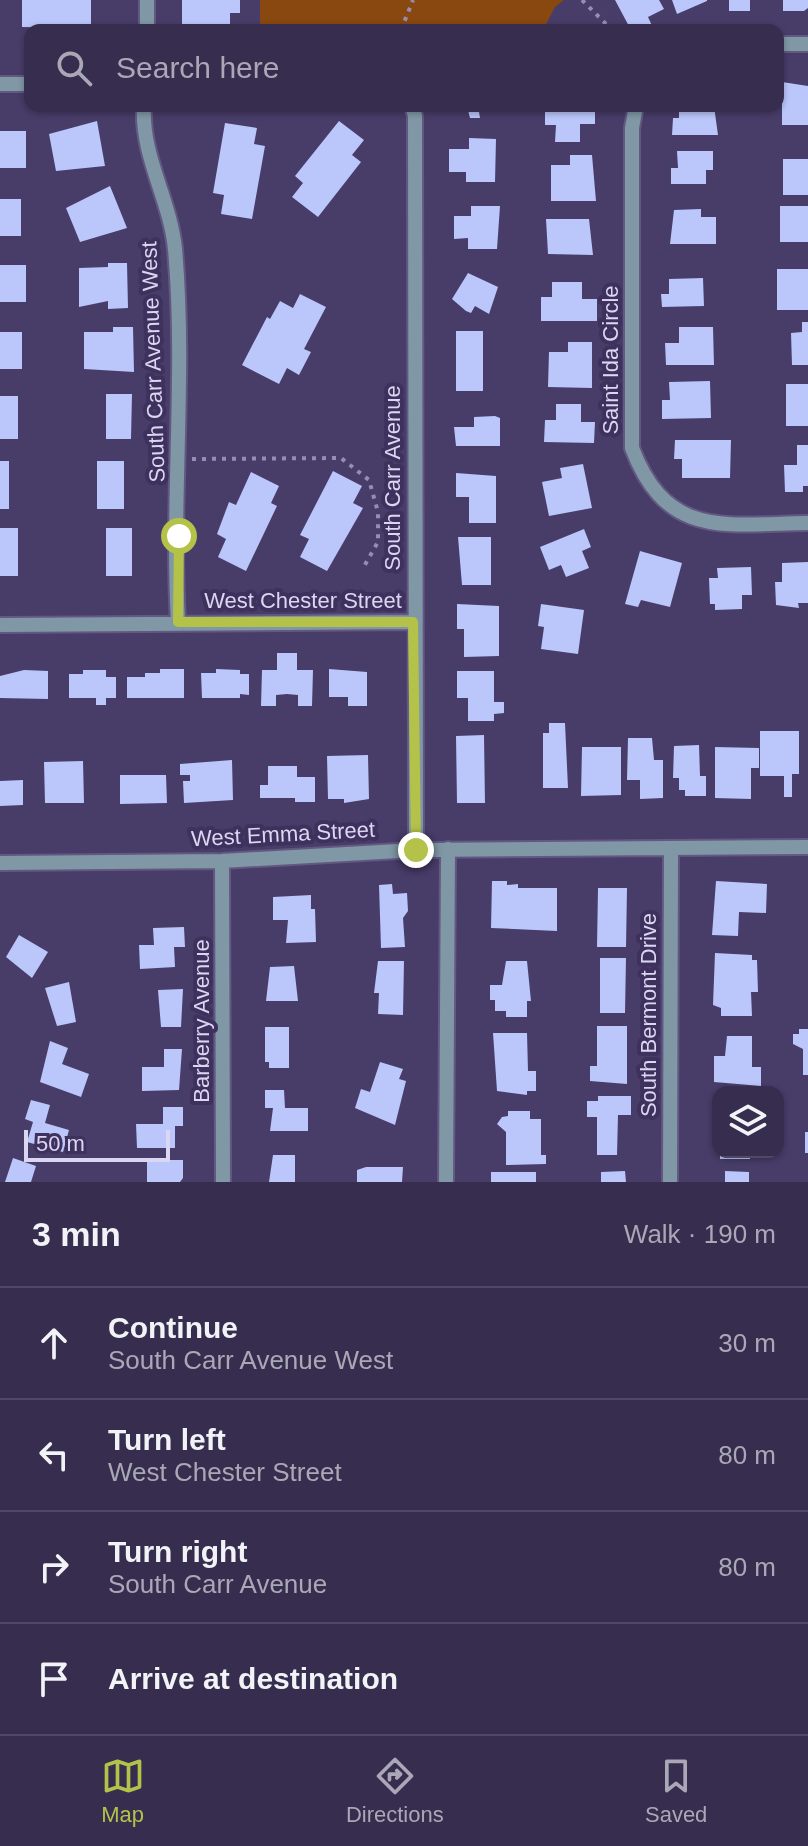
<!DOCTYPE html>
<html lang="en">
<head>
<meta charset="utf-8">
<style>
	:root { --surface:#362d4f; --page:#3d3556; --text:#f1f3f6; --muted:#aaa8b7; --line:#504966; --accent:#b4c24a }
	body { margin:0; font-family:Arial,sans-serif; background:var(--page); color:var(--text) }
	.controls { position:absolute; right:24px; bottom:24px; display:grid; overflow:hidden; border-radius:16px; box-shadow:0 2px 6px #0004 }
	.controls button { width:72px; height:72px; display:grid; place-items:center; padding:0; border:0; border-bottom:2px solid var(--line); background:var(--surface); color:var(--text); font:40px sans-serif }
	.scale { position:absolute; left:24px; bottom:20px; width:146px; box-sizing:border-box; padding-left:8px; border:4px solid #dbd6f1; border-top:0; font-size:22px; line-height:28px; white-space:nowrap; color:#dbd6f1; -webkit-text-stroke:6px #3e315d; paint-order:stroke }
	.stop { position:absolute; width:24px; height:24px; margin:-18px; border:6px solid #b4c24a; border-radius:50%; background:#fff }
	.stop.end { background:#b4c24a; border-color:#fff; box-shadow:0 2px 8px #0008 }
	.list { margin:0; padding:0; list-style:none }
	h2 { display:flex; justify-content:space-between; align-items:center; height:104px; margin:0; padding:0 32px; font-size:34px }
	h2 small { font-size:26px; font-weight:400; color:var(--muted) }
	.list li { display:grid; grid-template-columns:52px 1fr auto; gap:24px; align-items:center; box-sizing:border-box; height:112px; padding:0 32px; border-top:2px solid var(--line) }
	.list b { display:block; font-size:30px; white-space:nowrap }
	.list p { margin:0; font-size:26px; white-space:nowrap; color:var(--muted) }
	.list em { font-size:26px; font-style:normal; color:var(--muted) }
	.icon { flex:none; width:44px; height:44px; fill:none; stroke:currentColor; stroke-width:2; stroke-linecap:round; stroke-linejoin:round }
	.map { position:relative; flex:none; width:808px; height:1182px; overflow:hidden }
	.search { position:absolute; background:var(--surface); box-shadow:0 2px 6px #0004; left:24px; right:24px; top:24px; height:88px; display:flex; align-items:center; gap:20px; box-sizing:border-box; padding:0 28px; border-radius:16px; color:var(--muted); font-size:30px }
	.sheet { height:552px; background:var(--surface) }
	nav { display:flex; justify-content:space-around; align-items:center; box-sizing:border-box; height:112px; border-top:2px solid var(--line); background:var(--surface); font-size:22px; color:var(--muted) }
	nav a { display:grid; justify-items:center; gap:4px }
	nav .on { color:var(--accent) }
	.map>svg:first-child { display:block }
	.green { fill:#884810 }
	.building { fill:#bbc6fb }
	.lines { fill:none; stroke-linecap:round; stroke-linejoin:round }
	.minor-casing { stroke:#625881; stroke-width:18 }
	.path { stroke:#968db1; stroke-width:4; stroke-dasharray:4 6; stroke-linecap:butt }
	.minor { stroke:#8097a6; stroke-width:14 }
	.route { stroke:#b4c24a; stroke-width:10 }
	.labels { text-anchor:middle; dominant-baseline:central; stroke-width:8; stroke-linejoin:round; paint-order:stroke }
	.street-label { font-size:22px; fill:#dbd6f1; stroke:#3e315d }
</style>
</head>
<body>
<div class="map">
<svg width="808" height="1182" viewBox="0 0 808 1182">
	<rect width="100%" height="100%" fill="#483c69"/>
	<!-- green -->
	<path class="green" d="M260,0H564L555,7L543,30H260Z"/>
	<!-- building -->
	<path class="building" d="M22,0H91V28L22,27Z
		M182,0H240V13H230V29L182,30Z
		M615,0H659L664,9L648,17L654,30H631Z
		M672,0H707V1L677,14Z
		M729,0H750V11H729Z
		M783,0H808V8L804,11H783Z
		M782,82L808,86V125H782Z
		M467,106H485V111L479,112L480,118H470Z
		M545,106H595V124H580V142H555L556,125H545Z
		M679,106H714L718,135H672L673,118H679Z
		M97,121L105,166L56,171L49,134Z
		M339,121L364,140L352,155L361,162L318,217L292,197L303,183L295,176Z
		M225,123L257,128L254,144L265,146L252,219L221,214L224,195L213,193Z
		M0,131H26V168H0Z
		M469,138L496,139L495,182H466V172H449V149H469Z
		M677,151H713V170H706V184H671V168H678Z
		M570,155H592L596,201H551V165H570Z
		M783,159H808V195H783Z
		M110,186L127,228L80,242L66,208Z
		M0,199H21V236H0Z
		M471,206H500L497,249H468V238L454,239V216H471Z
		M780,206H808V242H780Z
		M701,209V217H716V244H670L674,210Z
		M546,219H589L593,255L548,254Z
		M108,263H127L128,308L108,309V301L79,307V268L108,267Z
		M0,265H26V302H0Z
		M777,269H808V310H777Z
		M468,273L498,287L489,314L475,306L471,313L466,311L452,299Z
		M703,278L704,306L662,307L661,294H669V279Z
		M552,282H582V299H597V321H541V297H552Z
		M300,294L326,307L304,349L311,352L299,375L287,368L279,384L242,365L267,317L270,319L280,301L293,308Z
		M802,322H808V365H792L791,333L802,332Z
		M113,327H133L134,372L84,369V332H113Z
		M679,327H713L714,365H666L665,343H679Z
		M456,331H483V391H456Z
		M0,332H22V369H0Z
		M568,342H592V388L548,387L549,352H568Z
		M710,381L711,418L662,419V400H670L669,382Z
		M786,384H808V426H786Z
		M106,394H132L131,439H106Z
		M0,396H18V439H0Z
		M556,404H581V422H595L594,443L544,442L545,420H556Z
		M495,416L500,418V446H456L454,427H474V417Z
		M675,440H731L730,478H682V459H674Z
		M797,445H808V486H803V492H785L784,465H797Z
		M0,461H9V509H0Z
		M97,461H124V509H97Z
		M583,464L592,508L549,516L542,482L562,478L560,468Z
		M333,471L362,486L353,503L363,508L327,571L300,557L309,539L300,535Z
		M251,472L279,486L271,503L277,506L246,571L218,557L226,539L217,534L229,502L236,505Z
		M456,473L496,476V523H469V497H456Z
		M0,528H18V576H0Z
		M106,528H132V576H106Z
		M584,529L591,547L582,551L589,568L566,577L561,565L549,570L540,547Z
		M458,537H491V585H462Z
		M640,551L682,563L670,607L641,600L638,607L625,604Z
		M808,562V603H798L799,608L776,605L775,582H782V563Z
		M751,567L752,595H742V609L715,610V604H710L709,578H718L717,568Z
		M457,604L499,606V656L464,657V629H457Z
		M541,604L584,610L578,654L541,649L544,627L538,626Z
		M277,653H297V670H313L312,706H298V695L287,694L276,695V706H261L262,670H277Z
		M160,669H184V698H127V677H145V673H160Z
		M216,669L240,670V674H249V695L240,694V698H202L201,673H216Z
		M329,669L367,672V706H348V697H329Z
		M24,670L48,671V699L0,698V676Z
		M83,670H106V677H116V698H106V705H96V698H69V674H83Z
		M457,671H494V702H504V713L494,714V721H468V698H457Z
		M549,723H565L568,788H543V733H549Z
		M760,731H799V774H792V797H784V776H760Z
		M484,735L485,803H457L456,736Z
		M628,738H652L654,760H663V798L640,799V780H627Z
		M699,745L700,776H706V796H685V790H679V778H673L674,746Z
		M582,747H621V795L581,796Z
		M715,747L759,748V768H751V799L715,798Z
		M368,755L369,799L344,803V799H328L327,756Z
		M232,760L233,800L184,803L183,781H190V775H180V764Z
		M83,761L84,803H45L44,762Z
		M268,766H297V777H315V802H295V798H260V785H268Z
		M120,775H166L167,803L120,804Z
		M23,780V805L0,806V781Z
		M492,881H507V885L518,884V888H557V931L491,928Z
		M716,881L767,884L766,913L739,912L738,936L712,935Z
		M392,884L393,894L407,893L408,911L403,918L405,947L381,948L379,885Z
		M598,888H627L626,947H597Z
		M311,895V909H315L316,942L286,943L288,920H273V897Z
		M184,927L185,947H174L175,967L140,969L139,945H154L153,928Z
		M19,935L48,952L32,978L6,957Z
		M715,953L752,955V960H757L758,992H751L752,1016H721V1008L713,1005Z
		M600,958H626L625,1013H600Z
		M378,961H404L403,1015L378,1014L379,993H374Z
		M506,961H527L531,1001H527V1017H506V1011H495V1000H490V985H502Z
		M294,966L298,1001H266L270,967Z
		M69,982L76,1022L57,1026L45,988Z
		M183,989L181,1027H161L158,990Z
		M597,1026H627V1084L590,1081V1066H597Z
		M265,1027H289V1068H269V1062H265Z
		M799,1029H808V1075H803V1049L793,1044V1034H799Z
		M493,1033H527L528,1071H536V1091H527V1095L497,1091Z
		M727,1036H752V1067H761V1086L714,1082V1056H725Z
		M50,1041L68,1048L62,1064L89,1074L81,1097L40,1082Z
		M164,1049H182L179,1090L142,1091V1067H164Z
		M380,1062L403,1069L399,1079L406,1081L395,1125L355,1108L361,1089L370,1092Z
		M265,1090H284L285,1108H308V1131H270L273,1108H265Z
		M598,1096H631V1115H618L617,1155H597V1117H587V1101H598Z
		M713,1096H718V1121H713Z
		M31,1100L50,1105L45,1123L69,1130L63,1152L27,1142L33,1122L25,1119Z
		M163,1107H183V1126H175V1148H137L136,1124H163Z
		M508,1111H530V1119H541V1155H546V1164L506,1165V1132L497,1124L502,1117L508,1116Z
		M805,1132H808V1153H805Z
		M720,1152H750V1159H720Z
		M273,1155H295V1182H269Z
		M13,1158L36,1166L31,1182H5Z
		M147,1160H183V1178L180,1182H147Z
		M366,1167H403L402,1182H357V1170Z
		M625,1171L626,1182H601V1172Z
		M725,1171L749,1172V1182H725Z
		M491,1172H536V1182H491Z"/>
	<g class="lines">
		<!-- minor casing -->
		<g class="minor-casing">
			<path id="minor" d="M147,30V0
				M778,44H808
				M0,84H30
				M144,106C141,156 170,199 175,249C186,373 171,498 178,622
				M412,106L415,116L416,850
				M636,106L632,128V448C667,540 726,524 808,523
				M0,625L413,622
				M222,861L223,1182
				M0,863L222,861L416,850L808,847
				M446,1182L448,849
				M670,1182L671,848"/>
		</g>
		<!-- path -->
		<path class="path" d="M582,0L612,30
			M401,30L413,0
			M192,459L341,458L369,480L378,512V542L363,568"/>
		<!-- minor -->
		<use href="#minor" class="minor"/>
	</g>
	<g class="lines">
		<!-- route -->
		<path class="route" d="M179,536L178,622H413L416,850"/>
	</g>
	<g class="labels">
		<!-- street labels -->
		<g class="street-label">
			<text transform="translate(610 360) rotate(-90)">Saint Ida Circle</text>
			<text transform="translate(153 362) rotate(-92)">South Carr Avenue West</text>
			<text transform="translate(392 478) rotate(-90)">South Carr Avenue</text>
			<text x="303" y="600">West Chester Street</text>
			<text transform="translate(283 834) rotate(-3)">West Emma Street</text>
			<text transform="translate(648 1015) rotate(-90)">South Bermont Drive</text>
			<text transform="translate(201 1021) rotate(-90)">Barberry Avenue</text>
		</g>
	</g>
</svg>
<div class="controls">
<button><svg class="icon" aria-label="layers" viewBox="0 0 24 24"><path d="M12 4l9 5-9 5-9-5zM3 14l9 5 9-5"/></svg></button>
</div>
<div class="scale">50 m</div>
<div class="stop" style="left:179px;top:536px"></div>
<div class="stop end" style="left:416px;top:850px"></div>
<div class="search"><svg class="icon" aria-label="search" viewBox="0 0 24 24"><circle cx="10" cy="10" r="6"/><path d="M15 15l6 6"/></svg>Search here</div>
</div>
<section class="sheet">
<h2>3 min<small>Walk · 190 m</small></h2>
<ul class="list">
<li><svg class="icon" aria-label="ahead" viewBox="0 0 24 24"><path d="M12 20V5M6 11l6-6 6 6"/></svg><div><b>Continue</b><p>South Carr Avenue West</p></div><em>30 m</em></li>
<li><svg class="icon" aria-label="left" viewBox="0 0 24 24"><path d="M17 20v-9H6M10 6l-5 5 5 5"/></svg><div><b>Turn left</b><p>West Chester Street</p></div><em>80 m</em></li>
<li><svg class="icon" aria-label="right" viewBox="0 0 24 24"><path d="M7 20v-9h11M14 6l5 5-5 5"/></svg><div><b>Turn right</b><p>South Carr Avenue</p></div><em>80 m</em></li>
<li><svg class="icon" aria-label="arrive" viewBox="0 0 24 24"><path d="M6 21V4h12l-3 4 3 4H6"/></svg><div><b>Arrive at destination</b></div></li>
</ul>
</section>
<nav>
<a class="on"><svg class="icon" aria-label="map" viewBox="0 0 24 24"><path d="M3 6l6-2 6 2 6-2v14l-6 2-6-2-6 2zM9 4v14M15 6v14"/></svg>Map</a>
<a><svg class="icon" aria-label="directions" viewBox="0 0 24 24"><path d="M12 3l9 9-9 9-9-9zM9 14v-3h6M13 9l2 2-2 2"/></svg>Directions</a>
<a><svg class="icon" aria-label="saved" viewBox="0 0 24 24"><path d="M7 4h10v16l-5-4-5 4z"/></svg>Saved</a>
</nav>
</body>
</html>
